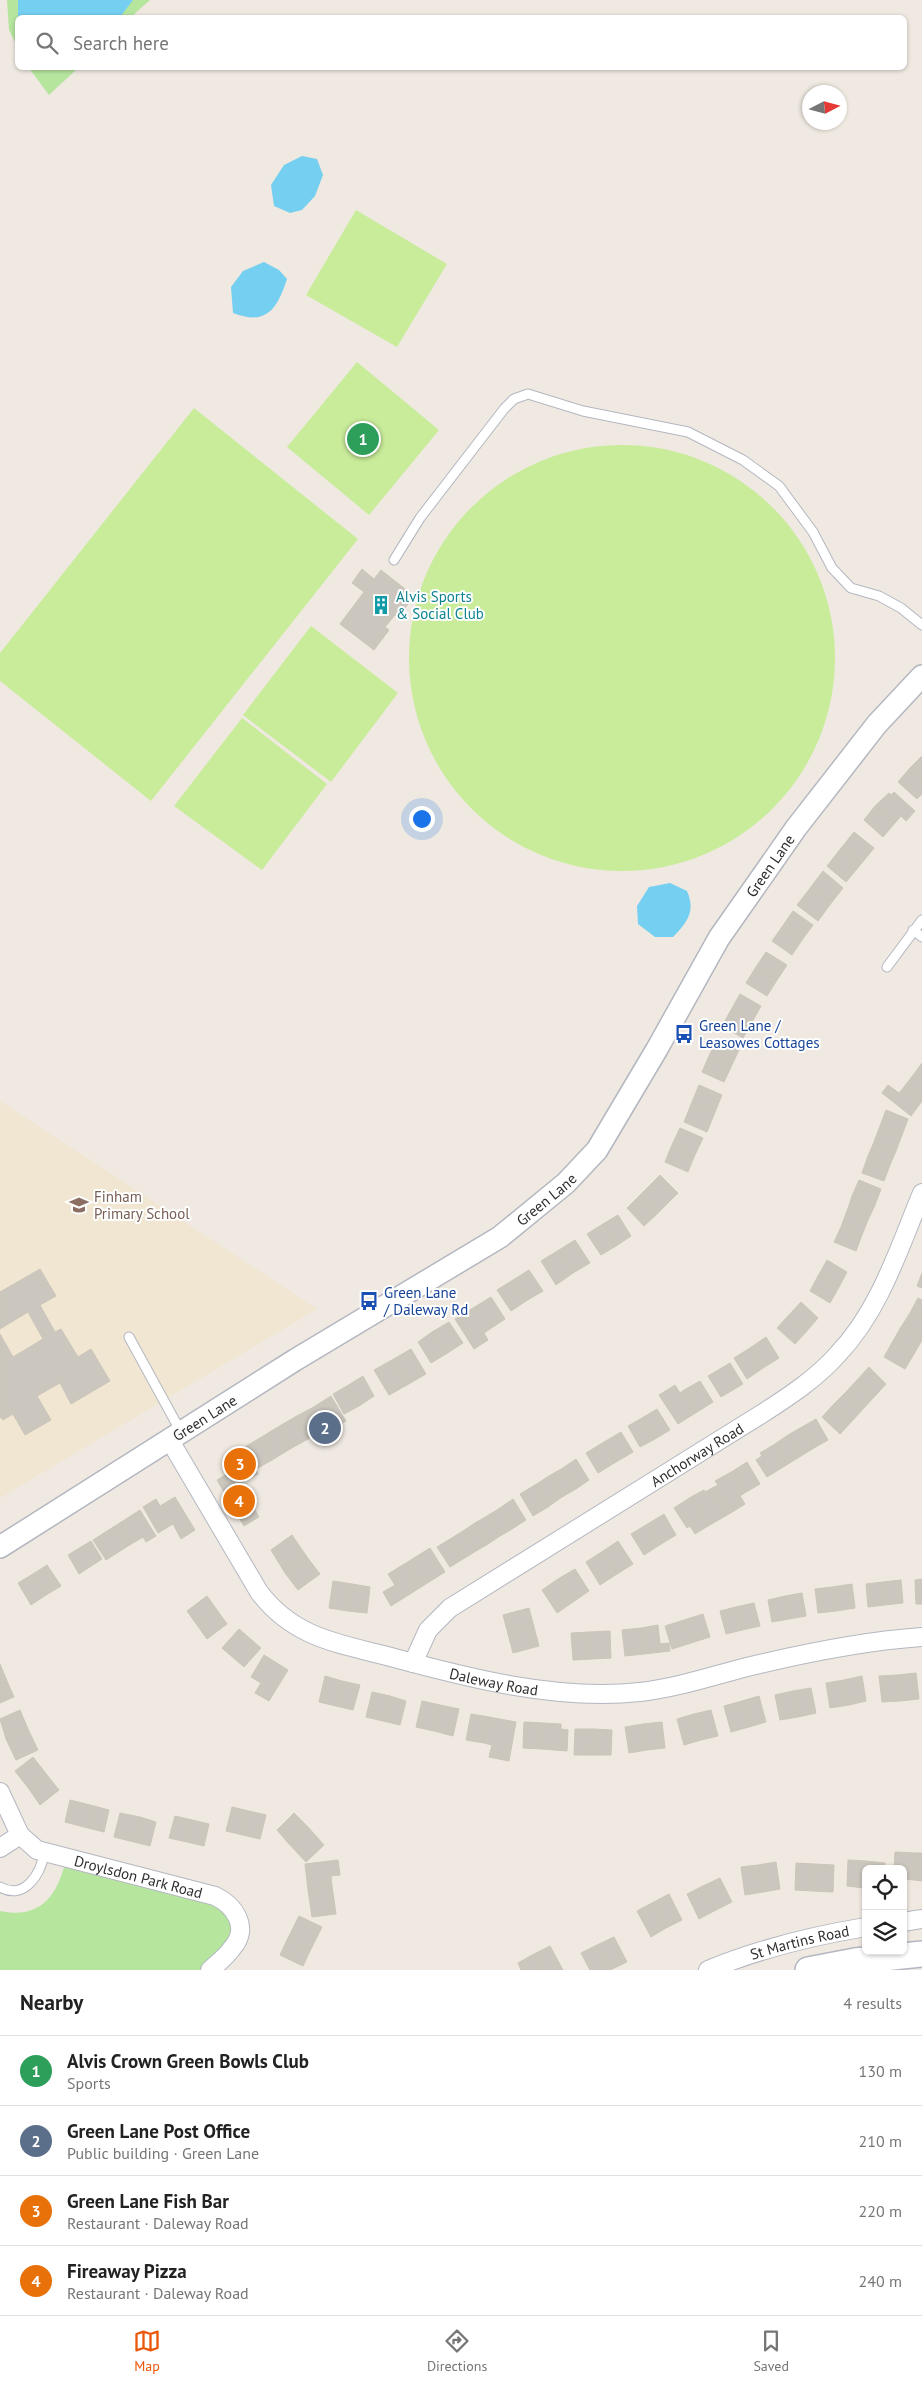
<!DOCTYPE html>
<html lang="en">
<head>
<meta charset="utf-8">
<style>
	:root { --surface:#fff; --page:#f6f6f6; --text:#222; --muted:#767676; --line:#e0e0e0; --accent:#ea580c }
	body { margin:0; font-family:"PT Sans",sans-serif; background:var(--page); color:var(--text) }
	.controls { position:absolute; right:15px; bottom:15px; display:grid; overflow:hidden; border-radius:8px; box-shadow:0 1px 4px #0004 }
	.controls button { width:45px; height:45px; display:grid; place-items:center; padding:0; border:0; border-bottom:1px solid var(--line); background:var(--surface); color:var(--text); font:25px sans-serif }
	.compass { position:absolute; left:802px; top:85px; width:45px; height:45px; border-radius:50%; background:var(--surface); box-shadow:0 1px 4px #0004; rotate:84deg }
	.you { position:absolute; left:421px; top:818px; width:18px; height:18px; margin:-12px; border:4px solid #fff; border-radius:50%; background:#1a73e8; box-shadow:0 0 0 8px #1a73e833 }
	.badge { display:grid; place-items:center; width:32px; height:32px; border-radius:50%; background:var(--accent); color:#fff; font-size:16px; font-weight:700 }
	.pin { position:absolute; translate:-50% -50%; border:2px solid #fff; box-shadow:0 1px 5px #0006 }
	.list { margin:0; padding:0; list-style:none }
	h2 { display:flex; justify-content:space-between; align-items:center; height:65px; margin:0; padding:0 20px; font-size:21px }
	h2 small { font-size:16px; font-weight:400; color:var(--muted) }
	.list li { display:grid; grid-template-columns:32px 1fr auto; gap:15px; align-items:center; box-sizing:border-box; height:70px; padding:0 20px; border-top:1px solid var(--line) }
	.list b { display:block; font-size:19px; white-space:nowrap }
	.list p { margin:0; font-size:16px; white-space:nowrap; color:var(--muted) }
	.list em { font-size:16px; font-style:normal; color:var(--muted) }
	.icon { flex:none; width:28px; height:28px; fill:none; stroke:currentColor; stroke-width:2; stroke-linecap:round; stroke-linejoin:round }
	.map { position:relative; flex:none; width:922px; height:1970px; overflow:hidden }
	.search { position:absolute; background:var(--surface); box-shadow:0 1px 4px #0004; left:15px; right:15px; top:15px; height:55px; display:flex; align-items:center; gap:12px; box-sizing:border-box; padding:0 18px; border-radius:8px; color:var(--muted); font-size:19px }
	.sheet { height:345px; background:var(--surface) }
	nav { display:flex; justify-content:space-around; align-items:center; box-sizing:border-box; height:70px; border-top:1px solid var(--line); background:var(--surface); font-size:14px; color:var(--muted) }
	nav a { display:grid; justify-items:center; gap:2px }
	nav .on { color:var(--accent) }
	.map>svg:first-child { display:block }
	.education { fill:#f0e6d1 }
	.green { fill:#b6e59e }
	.pitch { fill:#c9ec9a }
	.water { fill:#75cff0 }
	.building { fill:#cbc7bf; stroke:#cbc5ba }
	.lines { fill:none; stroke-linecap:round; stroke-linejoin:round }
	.service-casing { stroke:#b4b7c1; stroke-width:11 }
	.minor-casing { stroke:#b4b7c1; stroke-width:20 }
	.tertiary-casing { stroke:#b4b7c1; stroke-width:24 }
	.secondary-casing { stroke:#b4b7c1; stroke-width:28 }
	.service { stroke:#fff; stroke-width:9 }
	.minor { stroke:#fff; stroke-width:18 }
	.tertiary { stroke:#fff; stroke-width:21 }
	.secondary { stroke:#fff; stroke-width:25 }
	.labels { text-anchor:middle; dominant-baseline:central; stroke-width:4; stroke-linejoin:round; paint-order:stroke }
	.culture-label { font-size:15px; fill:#0d838f; stroke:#fff; text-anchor:start }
	.street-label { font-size:15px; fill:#2e2e2e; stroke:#fff }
	.transit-label { font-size:15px; fill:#164399; stroke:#fff; text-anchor:start }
	.education-label { font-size:15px; fill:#785e54; stroke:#fff; text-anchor:start }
</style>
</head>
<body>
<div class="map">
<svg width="922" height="1970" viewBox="0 0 922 1970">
	<rect width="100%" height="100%" fill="#efe9e1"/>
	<!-- education -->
	<path class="education" d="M0,1101L317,1309L0,1498Z"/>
	<!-- green -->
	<path class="green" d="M7,0H150L131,17L18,18L17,46L9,30Z
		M29,68H78L49,95Z
		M64,1867L212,1905C253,1924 220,1951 201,1970H0V1911C36,1919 55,1900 64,1867Z"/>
	<!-- pitch -->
	<path class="pitch" d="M356,210L447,264L397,347L306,295Z
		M357,362L439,430L369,515L287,447Z
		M194,408L358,539L151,801L0,681V653Z
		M409 658a213 213 0 1 1 426 0a213 213 0 1 1-426 0Z
		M311,626L398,693L331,782L243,715Z
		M242,718L327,784L262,870L174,806Z"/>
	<!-- water -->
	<path class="water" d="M18,0H133L120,17L18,18Z
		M302,156L317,159L323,175L315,196L302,210L290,213L274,206L271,185L284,165Z
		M264,262L279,270L287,279C277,309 267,326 233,313L231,287L243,271Z
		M670,883L687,891C696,911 687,923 673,937H655L638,924L637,906L649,887Z"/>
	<!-- building -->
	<path class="building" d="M362,569L374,579L381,570L414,596L398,617L395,615L385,627L389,630L374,650L340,624L364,592L352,583Z
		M922,756V779L910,768Z
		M910,768L922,779V794L917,799L898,782Z
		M894,792L915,811L906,821L901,816L895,823L875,806L889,793L891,795Z
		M875,806L895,823L883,837L864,820Z
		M854,832L874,848L861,864L842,847Z
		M842,847L861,864L846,882L827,866Z
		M823,871L843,888L832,902L811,887Z
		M811,887L832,902L818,921L797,905Z
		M793,911L813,925L802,940L782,927Z
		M782,927L802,940L792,955L772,941Z
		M766,952L787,965L777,980L756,967Z
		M756,967L777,980L767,996L746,983Z
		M740,994L761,1006L752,1022L731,1010Z
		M731,1010L752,1022L743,1038L722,1026Z
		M717,1039L739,1050L731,1067L709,1056Z
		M709,1056L731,1067L724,1082L702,1072Z
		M922,1063V1080L914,1074Z
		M914,1074L922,1080V1101L904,1087Z
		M699,1085L722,1095L715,1112L692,1102Z
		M888,1085L899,1093L904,1087L922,1101L911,1116L882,1093Z
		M692,1102L715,1112L707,1132L684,1122Z
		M886,1110L908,1119L902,1135L880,1126Z
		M880,1126L902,1135L896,1151L874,1142Z
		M680,1128L703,1138L694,1157L671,1147Z
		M874,1142L896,1151L890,1165L868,1156Z
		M671,1147L694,1157L688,1172L665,1162Z
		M868,1156L890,1165L884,1181L862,1173Z
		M660,1175L678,1193L658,1213L640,1195Z
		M859,1180L881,1189L875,1205L852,1196Z
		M640,1195L658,1213L644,1226L627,1208Z
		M852,1196L875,1205L868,1220L847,1211Z
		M847,1211L868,1220L862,1235L841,1227Z
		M618,1215L631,1236L616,1246L603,1224Z
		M603,1224L616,1246L601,1255L587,1234Z
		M841,1227L862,1235L856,1251L834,1242Z
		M575,1240L590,1263L573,1273L559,1250Z
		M559,1250L573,1273L556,1285L541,1261Z
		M827,1260L847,1272L839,1287L818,1276Z
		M40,1269L56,1296L40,1305L55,1332L61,1329L78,1357L91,1349L110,1381L71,1404L60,1383L37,1396L51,1420L25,1435L13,1414L3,1420L0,1417V1334L13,1357L43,1339L28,1312L0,1329V1292Z
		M529,1270L543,1291L526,1301L513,1280Z
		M922,1273V1288L917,1286Z
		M818,1276L839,1287L830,1303L810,1291Z
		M513,1280L526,1301L511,1311L497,1290Z
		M491,1297L505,1319L484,1333L488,1340L474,1349L455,1319Z
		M918,1298L922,1300V1319L910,1313Z
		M801,1302L818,1318L806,1332L788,1316Z
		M910,1313L922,1319V1340L901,1327Z
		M788,1316L806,1332L795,1344L777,1328Z
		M449,1322L463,1343L446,1354L432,1332Z
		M901,1327L922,1340L914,1354L893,1341Z
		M432,1332L446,1354L431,1363L418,1342Z
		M766,1337L779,1358L763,1368L750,1348Z
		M893,1341L914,1354L905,1369L884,1357Z
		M750,1348L763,1368L747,1379L734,1358Z
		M411,1349L426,1374L407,1385L392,1360Z
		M392,1360L407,1385L389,1395L374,1370Z
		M730,1363L743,1384L721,1397L708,1376Z
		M869,1367L886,1384L875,1396L857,1380Z
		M363,1376L374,1396L359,1406L347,1386Z
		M857,1380L875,1396L863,1409L846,1392Z
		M700,1381L713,1402L697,1412L684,1390Z
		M675,1385L680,1393L684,1390L697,1412L678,1424L659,1395Z
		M347,1386L359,1406L344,1414L333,1394Z
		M846,1392L863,1409L852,1421L834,1404Z
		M331,1396L346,1421L326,1432L312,1408Z
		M834,1404L852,1421L840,1434L822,1417Z
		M312,1408L324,1429L308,1439L295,1417Z
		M657,1409L670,1430L655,1439L642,1418Z
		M295,1417L308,1439L290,1449L278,1427Z
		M642,1418L655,1439L640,1447L628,1426Z
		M816,1419L828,1440L814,1448L802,1427Z
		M278,1427L290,1449L272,1460L260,1438Z
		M802,1427L814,1448L801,1456L788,1435Z
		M621,1432L633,1452L616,1462L604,1442Z
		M788,1435L801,1456L788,1464L775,1444Z
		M260,1438L272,1460L256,1469L243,1448Z
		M604,1442L616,1462L598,1473L586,1453Z
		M775,1444L788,1464L767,1477L756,1460L762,1456L760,1453Z
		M243,1448L258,1474L240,1484L225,1459Z
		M576,1459L589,1480L576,1489L563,1468Z
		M747,1462L760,1484L746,1492L733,1471Z
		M563,1468L576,1489L562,1497L549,1476Z
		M232,1471L259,1517L244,1526L217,1480Z
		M733,1471L746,1492L740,1496L745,1504L729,1514L712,1488L718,1485L715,1481Z
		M549,1476L562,1497L548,1507L535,1485Z
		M535,1485L548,1507L533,1516L520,1494Z
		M712,1488L729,1514L708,1526L691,1497L704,1490L705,1492Z
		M175,1497L195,1530L181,1539L173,1524L158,1533L143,1507L156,1499L160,1506Z
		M691,1497L708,1526L695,1534L690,1526L687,1528L674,1508Z
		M513,1499L526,1520L512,1529L500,1508Z
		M500,1508L512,1529L500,1536L487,1516Z
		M140,1510L156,1536L146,1542L143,1537L128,1546L115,1526Z
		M664,1514L676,1535L658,1546L646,1525Z
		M487,1516L500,1536L488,1544L475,1523Z
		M475,1523L488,1544L476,1551L463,1531Z
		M646,1525L658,1546L644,1555L631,1534Z
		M115,1526L128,1546L106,1560L93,1540Z
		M463,1531L476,1551L463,1559L450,1539Z
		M292,1535L307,1557L285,1573L271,1550Z
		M450,1539L463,1559L450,1567L437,1547Z
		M91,1541L102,1559L79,1574L68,1555Z
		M618,1541L633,1564L617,1574L603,1551Z
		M430,1548L445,1572L421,1587L406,1563Z
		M603,1551L617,1574L600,1585L586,1562Z
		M307,1557L320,1574L298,1590L285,1573Z
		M406,1563L421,1587L391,1606L383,1592L395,1585L388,1574Z
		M47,1565L61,1586L46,1595L33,1574Z
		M575,1569L589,1591L573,1602L558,1579Z
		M33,1574L46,1595L31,1605L18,1583Z
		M558,1579L573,1602L557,1613L542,1590Z
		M922,1579V1604H916L915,1580Z
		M901,1580L903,1603L885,1605L883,1582Z
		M333,1581L352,1584L348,1611L329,1608Z
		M883,1582L885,1605L868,1607L866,1584Z
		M352,1584L370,1587L367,1613L348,1611Z
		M852,1584L855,1608L836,1611L832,1587Z
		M832,1587L836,1611L818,1613L815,1589Z
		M802,1593L806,1616L789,1619L785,1596Z
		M207,1596L217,1610L197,1625L187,1611Z
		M785,1596L789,1619L772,1622L768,1600Z
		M754,1603L760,1626L742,1630L736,1607Z
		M736,1607L742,1630L726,1634L720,1611Z
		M529,1608L534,1627L508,1634L503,1615Z
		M217,1610L227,1624L207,1639L197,1625Z
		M703,1614L710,1637L691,1643L684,1620Z
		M684,1620L691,1643L672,1649L665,1626Z
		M658,1625L660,1644L669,1643L670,1651L644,1654L641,1628Z
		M534,1627L539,1646L513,1653L508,1634Z
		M641,1628L644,1654L625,1656L622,1630Z
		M239,1629L261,1648L244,1667L222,1648Z
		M610,1631L611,1658L592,1659L590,1632Z
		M590,1632L592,1659L573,1660L571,1633Z
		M264,1655L288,1670L269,1701L255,1693L261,1683L251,1677Z
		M0,1664L7,1681L0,1684Z
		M916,1673L919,1699L900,1701L897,1675Z
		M897,1675L900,1701L882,1702L879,1676Z
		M325,1676L342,1681L336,1706L319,1702Z
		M862,1676L866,1701L849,1705L844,1680Z
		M844,1680L849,1705L830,1708L826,1683Z
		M7,1681L14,1697L0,1703V1684Z
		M342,1681L360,1685L353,1710L336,1706Z
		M811,1688L816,1713L798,1717L793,1691Z
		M793,1691L798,1717L780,1720L775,1695Z
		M372,1692L390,1696L383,1721L366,1717Z
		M390,1696L406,1701L400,1725L383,1721Z
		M759,1696L766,1722L749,1727L742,1701Z
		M422,1701L440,1705L434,1731L416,1727Z
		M742,1701L749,1727L731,1732L724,1706Z
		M440,1705L459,1709L453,1736L434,1731Z
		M20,1710L28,1729L6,1739L0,1719Z
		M711,1710L718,1736L701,1740L694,1714Z
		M471,1714L489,1717L484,1743L466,1740Z
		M694,1714L701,1740L684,1745L677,1719Z
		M489,1717L516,1722L509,1761L489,1757L492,1745L484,1743Z
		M524,1722L543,1723L542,1749L523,1748Z
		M662,1722L665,1748L647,1750L643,1724Z
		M543,1723L561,1724V1729L568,1730L567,1751L542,1749Z
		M643,1724L647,1750L629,1753L625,1727Z
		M28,1729L38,1750L16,1760L6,1739Z
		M575,1729H593L592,1755H574Z
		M593,1729L612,1730L611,1755H592Z
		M33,1757L47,1775L29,1789L15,1771Z
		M47,1775L59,1790L40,1805L29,1789Z
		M70,1800L94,1806L88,1828L65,1822Z
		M94,1806L109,1810L104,1832L88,1828Z
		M232,1807L249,1811L243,1835L226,1831Z
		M249,1811L266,1815L260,1839L243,1835Z
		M120,1813L140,1817L134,1842L114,1837Z
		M294,1813L307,1826L289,1844L277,1830Z
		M175,1816L192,1820L187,1842L169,1838Z
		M140,1817L156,1822L150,1846L134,1842Z
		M192,1820L209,1824L204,1846L187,1842Z
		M307,1826L324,1845L306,1862L289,1844Z
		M895,1852L915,1853L914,1880L903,1879V1869H894Z
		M915,1853H922V1881L914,1880Z
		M338,1860L340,1875L331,1876L332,1886L308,1890L305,1864Z
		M848,1860L866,1861L864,1888L847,1886Z
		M866,1861L885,1863V1869H866V1888H864Z
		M776,1862L780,1889L763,1892L758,1865Z
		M796,1863L814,1864L813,1891L795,1890Z
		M814,1864L834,1865L833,1892L813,1891Z
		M758,1865L763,1892L745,1895L741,1867Z
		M720,1878L732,1902L716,1910L703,1886Z
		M332,1886L336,1914L312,1917L308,1890Z
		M703,1886L716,1910L699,1919L687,1894Z
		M669,1894L682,1920L666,1928L652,1903Z
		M652,1903L666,1928L651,1937L637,1911Z
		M299,1916L322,1927L310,1951L287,1940Z
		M614,1937L627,1962L610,1970L597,1945Z
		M287,1940L310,1951L303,1966L280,1955Z
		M597,1945L610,1970H590L581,1953Z
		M550,1946L563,1970H542L534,1954Z
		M534,1954L542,1970H521L518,1963Z"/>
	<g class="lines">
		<!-- service casing -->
		<g class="service-casing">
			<path id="service" d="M394,560L420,518L504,409L514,399L528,394L583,411L688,432L743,460L779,486L813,532L832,568L851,588L879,596L901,608L922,625
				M913,930L922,937
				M887,967L922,920
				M129,1337L181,1432
				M0,1887C24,1901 41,1874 44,1853"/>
		</g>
		<!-- minor casing -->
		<g class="minor-casing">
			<g id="minor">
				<path id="s1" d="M169,1439L259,1592C293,1637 336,1643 387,1656C468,1678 556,1701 640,1692C676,1688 712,1676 747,1667C805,1653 863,1641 922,1637"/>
				<path id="s2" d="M413,1663L428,1630L450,1608L760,1415C788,1397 816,1379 838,1354C880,1310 899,1248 922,1193"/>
				<path id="s3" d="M0,1792L20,1835L37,1850L215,1896C234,1905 250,1927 233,1947C227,1956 218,1963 210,1970"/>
				<path d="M0,1848L20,1835"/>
				<path d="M903,1922L922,1919"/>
				<path id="s4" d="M708,1970C759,1949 811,1936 866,1927"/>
			</g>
		</g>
		<!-- tertiary casing -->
		<g class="tertiary-casing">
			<g id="tertiary">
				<path id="s5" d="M0,1547L295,1360L500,1237L566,1183L597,1150L657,1049L719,938L796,828L877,724L922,676"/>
			</g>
		</g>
		<!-- secondary casing -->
		<g class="secondary-casing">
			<path id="secondary" d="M808,1970L855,1961L922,1954"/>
		</g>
		<!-- service -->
		<use href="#service" class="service"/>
		<!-- minor -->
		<use href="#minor" class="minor"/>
		<!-- tertiary -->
		<use href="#tertiary" class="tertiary"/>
		<!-- secondary -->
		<use href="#secondary" class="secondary"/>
	</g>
	<!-- icons -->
	<defs>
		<g id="building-bare" transform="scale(1.5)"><path d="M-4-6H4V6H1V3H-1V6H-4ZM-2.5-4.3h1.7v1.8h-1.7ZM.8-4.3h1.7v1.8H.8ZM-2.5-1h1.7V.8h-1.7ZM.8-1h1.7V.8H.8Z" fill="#0f9aa8" stroke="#fff" stroke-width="2.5" paint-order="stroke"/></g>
		<g id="bus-bare" transform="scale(1.5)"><path d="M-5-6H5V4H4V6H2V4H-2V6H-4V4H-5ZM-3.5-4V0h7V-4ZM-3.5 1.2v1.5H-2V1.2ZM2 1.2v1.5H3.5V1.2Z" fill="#1a4fb4" stroke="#fff" stroke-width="2.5" paint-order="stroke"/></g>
		<g id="school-bare" transform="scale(1.5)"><path d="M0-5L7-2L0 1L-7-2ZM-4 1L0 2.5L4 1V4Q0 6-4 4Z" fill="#8d6e63" stroke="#fff" stroke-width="2.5" paint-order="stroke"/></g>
	</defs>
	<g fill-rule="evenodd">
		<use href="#building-bare" x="381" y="605"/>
		<use href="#bus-bare" x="684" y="1034"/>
		<use href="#school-bare" x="79" y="1205"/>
		<use href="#bus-bare" x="369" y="1301"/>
	</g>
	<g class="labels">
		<!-- culture labels -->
		<g class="culture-label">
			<text x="396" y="596">Alvis Sports<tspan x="396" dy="17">&amp; Social Club</tspan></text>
		</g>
		<!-- street labels -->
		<g class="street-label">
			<text stroke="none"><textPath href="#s5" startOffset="1052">Green Lane</textPath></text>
			<text stroke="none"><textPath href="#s5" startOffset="648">Green Lane</textPath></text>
			<text stroke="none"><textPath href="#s5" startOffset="242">Green Lane</textPath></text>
			<text stroke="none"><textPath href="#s2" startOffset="358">Anchorway Road</textPath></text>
			<text stroke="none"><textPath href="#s1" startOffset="434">Daleway Road</textPath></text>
			<text stroke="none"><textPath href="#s3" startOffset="175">Droylsdon Park Road</textPath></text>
			<text stroke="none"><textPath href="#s4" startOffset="96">St Martins Road</textPath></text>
		</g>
		<!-- transit labels -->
		<g class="transit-label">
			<text x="699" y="1025">Green Lane /<tspan x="699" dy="17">Leasowes Cottages</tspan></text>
			<text x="384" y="1292">Green Lane<tspan x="384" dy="17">/ Daleway Rd</tspan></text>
		</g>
		<!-- education labels -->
		<g class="education-label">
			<text x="94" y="1196">Finham<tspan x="94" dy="17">Primary School</tspan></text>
		</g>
	</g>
</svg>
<div class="controls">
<button><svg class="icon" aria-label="locate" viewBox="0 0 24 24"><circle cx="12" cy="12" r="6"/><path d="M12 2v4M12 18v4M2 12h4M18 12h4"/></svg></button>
<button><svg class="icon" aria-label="layers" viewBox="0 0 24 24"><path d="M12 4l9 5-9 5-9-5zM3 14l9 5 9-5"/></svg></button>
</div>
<svg class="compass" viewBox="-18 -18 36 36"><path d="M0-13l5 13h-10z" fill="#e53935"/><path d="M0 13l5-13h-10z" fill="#767676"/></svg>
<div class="you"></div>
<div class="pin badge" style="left:363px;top:439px;background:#2e9e5b">1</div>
<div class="pin badge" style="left:325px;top:1428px;background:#5c6f8a">2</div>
<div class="pin badge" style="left:240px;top:1464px;background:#e8710a">3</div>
<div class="pin badge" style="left:239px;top:1501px;background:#e8710a">4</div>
<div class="search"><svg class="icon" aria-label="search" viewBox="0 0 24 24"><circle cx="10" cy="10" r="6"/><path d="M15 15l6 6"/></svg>Search here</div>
</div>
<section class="sheet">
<h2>Nearby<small>4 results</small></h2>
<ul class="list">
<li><span class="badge" style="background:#2e9e5b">1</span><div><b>Alvis Crown Green Bowls Club</b><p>Sports</p></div><em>130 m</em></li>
<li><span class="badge" style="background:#5c6f8a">2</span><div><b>Green Lane Post Office</b><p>Public building · Green Lane</p></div><em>210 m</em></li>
<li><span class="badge" style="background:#e8710a">3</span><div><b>Green Lane Fish Bar</b><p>Restaurant · Daleway Road</p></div><em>220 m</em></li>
<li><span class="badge" style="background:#e8710a">4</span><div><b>Fireaway Pizza</b><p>Restaurant · Daleway Road</p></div><em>240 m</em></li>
</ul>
</section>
<nav>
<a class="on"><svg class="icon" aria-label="map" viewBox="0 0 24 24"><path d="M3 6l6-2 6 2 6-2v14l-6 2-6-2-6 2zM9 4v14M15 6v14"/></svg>Map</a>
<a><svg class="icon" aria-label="directions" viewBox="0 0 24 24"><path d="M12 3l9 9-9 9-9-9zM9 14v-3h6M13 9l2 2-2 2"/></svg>Directions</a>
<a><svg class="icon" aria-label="saved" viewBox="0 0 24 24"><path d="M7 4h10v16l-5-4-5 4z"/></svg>Saved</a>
</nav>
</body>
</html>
